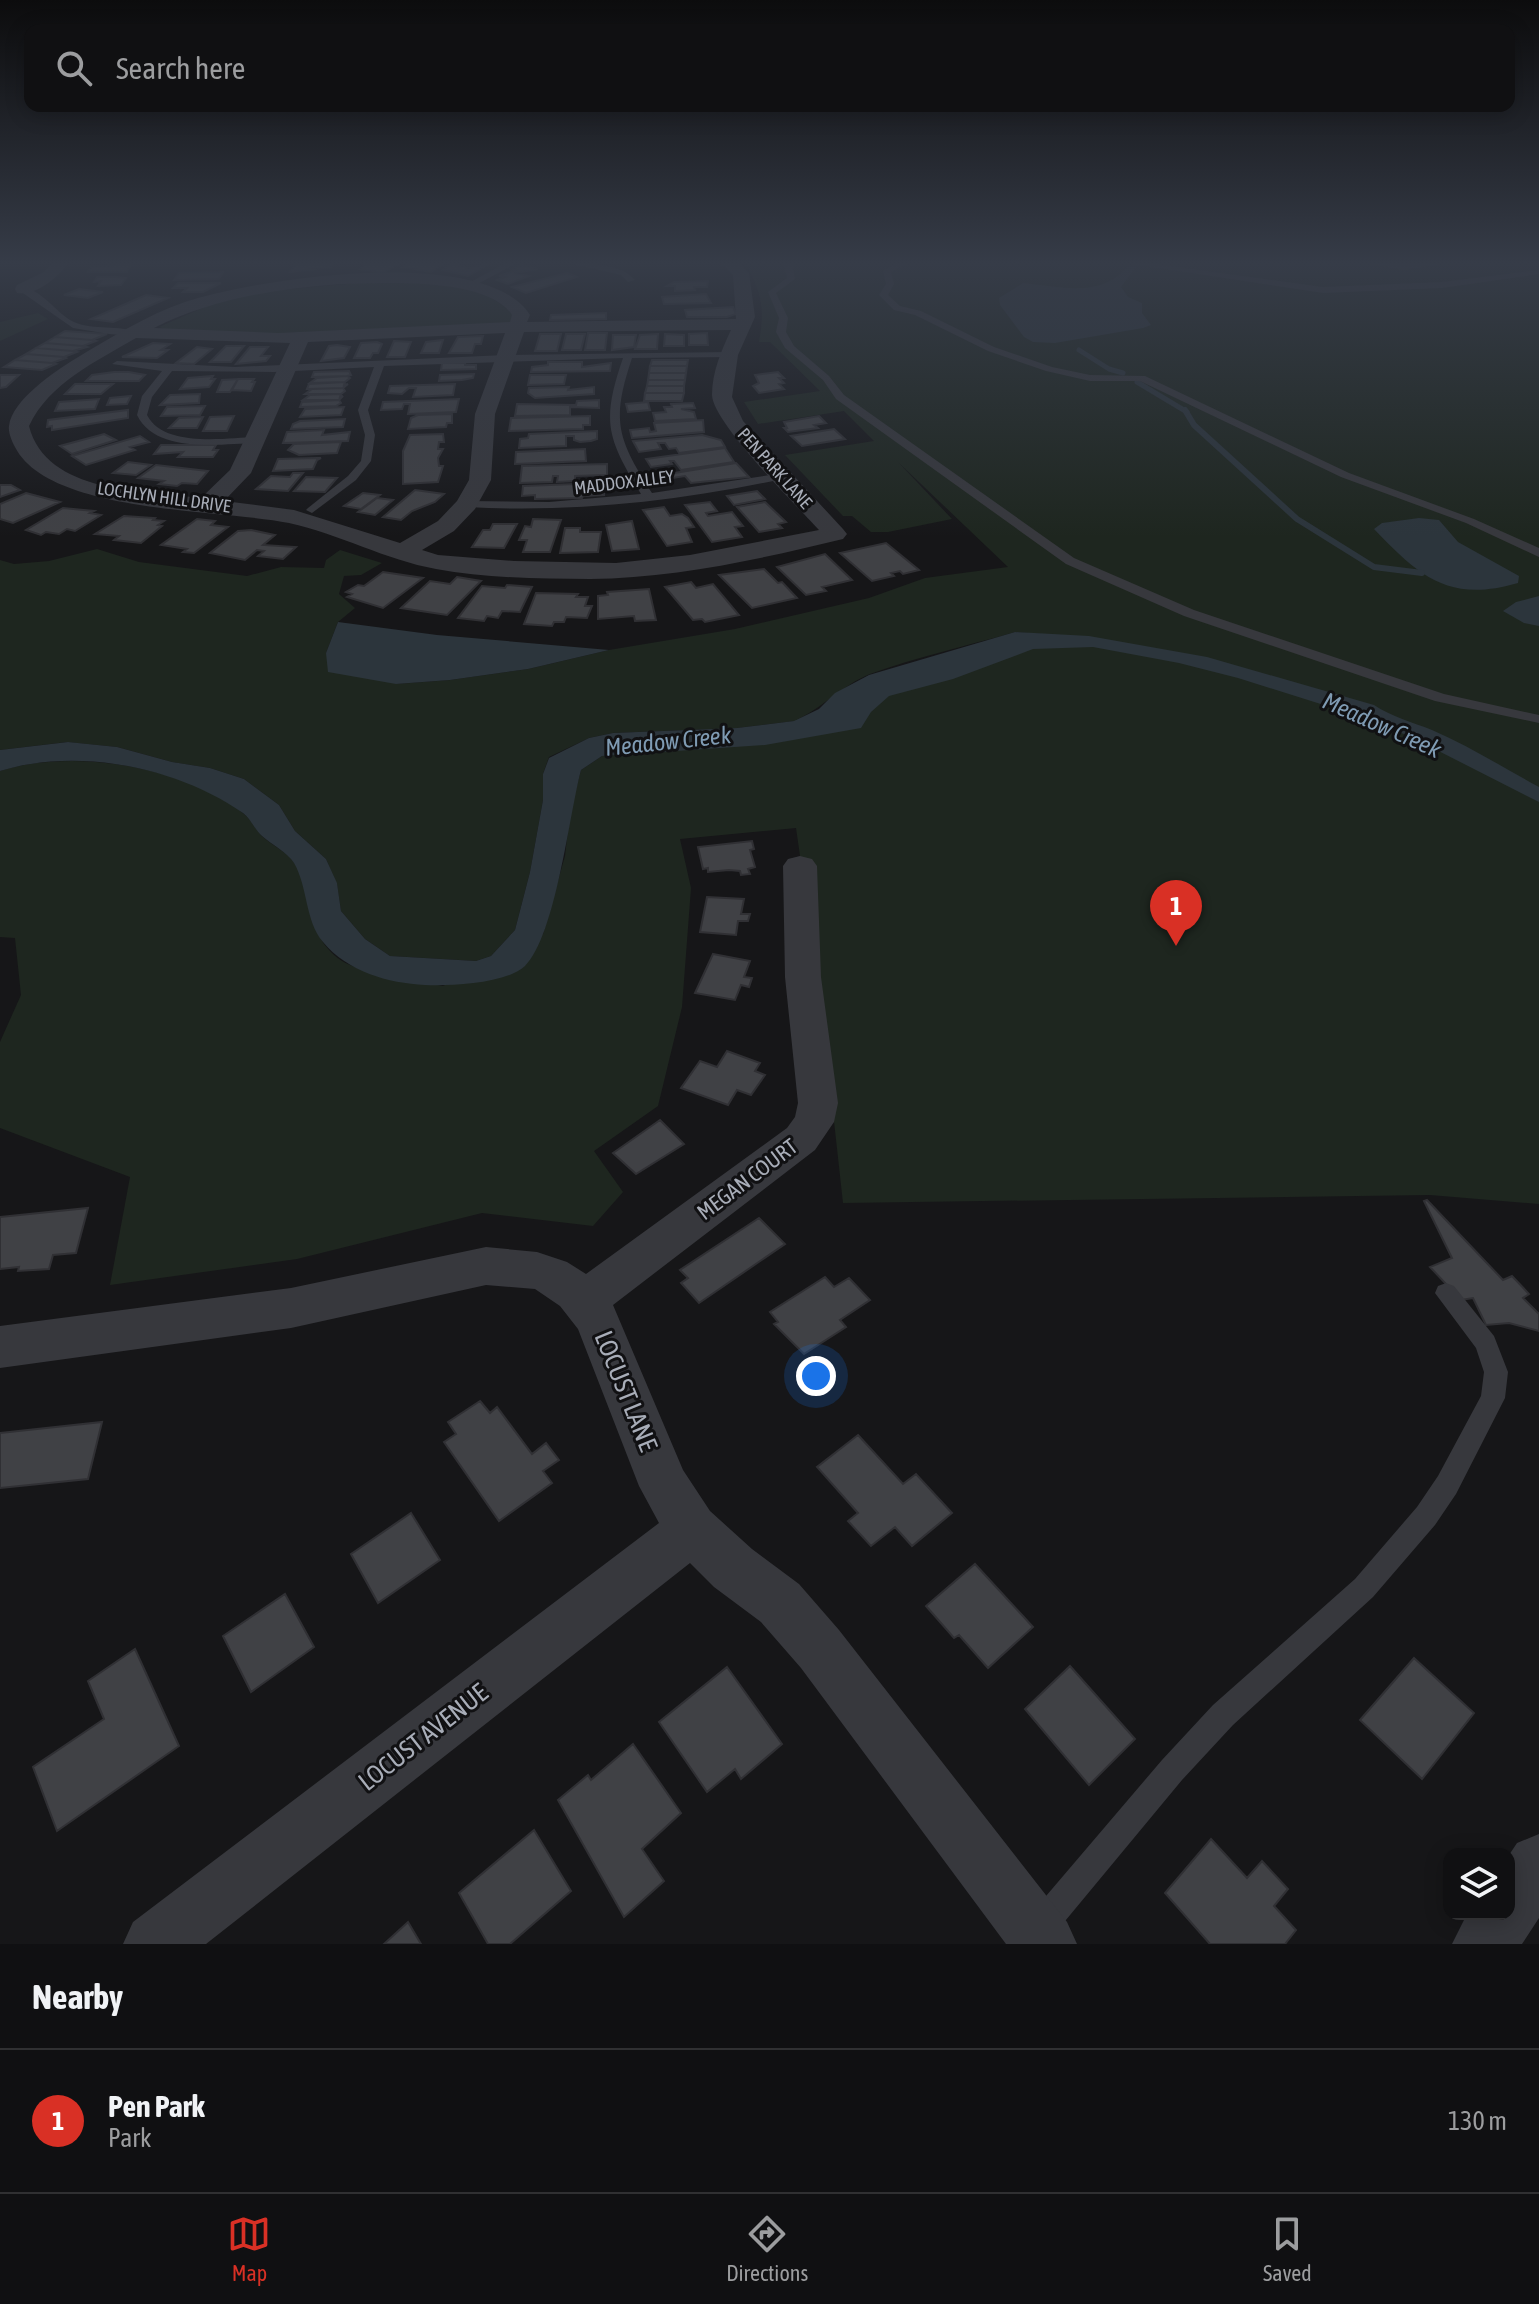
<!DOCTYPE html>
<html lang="en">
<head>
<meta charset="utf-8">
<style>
	:root { --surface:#101012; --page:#19191b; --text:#f1f3f6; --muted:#9c9d9f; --line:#303032; --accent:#d93025 }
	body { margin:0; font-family:"Asap Condensed",sans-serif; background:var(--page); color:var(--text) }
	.controls { position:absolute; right:24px; bottom:24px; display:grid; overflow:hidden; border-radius:16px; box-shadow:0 4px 20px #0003 }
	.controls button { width:72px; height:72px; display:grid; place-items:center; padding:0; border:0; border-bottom:2px solid var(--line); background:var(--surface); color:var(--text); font:40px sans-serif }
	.you { position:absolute; left:816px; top:1376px; width:28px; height:28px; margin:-20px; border:6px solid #fff; border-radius:50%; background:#1a73e8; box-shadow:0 0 0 12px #1a73e833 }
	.badge { display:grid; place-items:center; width:52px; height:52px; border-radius:50%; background:var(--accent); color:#fff; font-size:26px; font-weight:700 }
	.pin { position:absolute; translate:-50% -66px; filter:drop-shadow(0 2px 4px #0008) }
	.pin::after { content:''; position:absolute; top:42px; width:28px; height:24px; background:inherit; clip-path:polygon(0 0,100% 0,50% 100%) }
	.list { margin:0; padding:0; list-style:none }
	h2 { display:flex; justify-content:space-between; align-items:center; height:104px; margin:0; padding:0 32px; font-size:34px }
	h2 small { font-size:26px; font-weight:400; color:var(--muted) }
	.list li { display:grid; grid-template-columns:52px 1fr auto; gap:24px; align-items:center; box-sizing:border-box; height:144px; padding:0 32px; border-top:2px solid var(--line) }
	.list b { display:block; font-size:30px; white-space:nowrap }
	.list p { margin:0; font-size:26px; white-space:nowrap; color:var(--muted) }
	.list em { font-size:26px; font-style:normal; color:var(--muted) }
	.icon { flex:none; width:44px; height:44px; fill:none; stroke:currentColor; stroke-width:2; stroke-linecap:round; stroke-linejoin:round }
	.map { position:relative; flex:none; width:1539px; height:1944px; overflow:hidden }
	.search { position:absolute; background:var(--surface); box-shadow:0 4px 20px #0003; left:24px; right:24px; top:24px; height:88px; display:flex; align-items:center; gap:20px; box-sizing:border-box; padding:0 28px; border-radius:16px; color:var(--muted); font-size:30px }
	.sheet { height:248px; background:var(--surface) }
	nav { display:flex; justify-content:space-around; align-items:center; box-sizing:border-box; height:112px; border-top:2px solid var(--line); background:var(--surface); font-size:22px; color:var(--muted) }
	nav a { display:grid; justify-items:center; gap:4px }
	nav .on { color:var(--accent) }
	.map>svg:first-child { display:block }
	.green { fill:#1e261f; fill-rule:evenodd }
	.water { fill:#2c353c }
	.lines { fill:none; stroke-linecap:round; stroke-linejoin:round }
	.stream-far1 { stroke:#2c353c; stroke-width:5 }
	.stream { stroke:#2c353c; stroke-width:6 }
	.building { fill:#404145; stroke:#303034; stroke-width:2 }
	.service { fill:#37383d; fill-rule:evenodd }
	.minor { fill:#37383d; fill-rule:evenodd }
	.labels { text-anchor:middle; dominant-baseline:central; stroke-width:6; stroke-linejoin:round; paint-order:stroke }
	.far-street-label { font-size:18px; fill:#a8adb8; stroke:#111113 }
	.street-label { font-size:22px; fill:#a8adb8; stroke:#111113 }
	.water-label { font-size:24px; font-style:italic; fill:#7f9bb3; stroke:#111113 }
	.near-street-label { font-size:26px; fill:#a8adb8; stroke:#111113 }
</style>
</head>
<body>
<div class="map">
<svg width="1539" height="1944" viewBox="0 0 1539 1944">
	<rect width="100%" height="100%" fill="#161618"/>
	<!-- green -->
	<path class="green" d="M746,264H1539V1204L1430,1195L843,1203L820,994L796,828L680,839L691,888L682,1007L658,1106L594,1151L623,1192L593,1226L482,1213L297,1259L110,1285L130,1177L0,1128V1042L21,995L15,938L0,937V771C72,748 185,766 244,814C252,820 256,831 263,837C272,845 285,851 292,860C317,890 300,932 342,961C358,972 421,981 443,986L543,934L565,856L570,812L581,770L602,756L784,741L795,721L737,728L613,733L589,738L549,757L543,774V800L530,872L515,930L491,956L476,961L390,956L365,939L341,911L337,884L326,859L295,831L279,805L244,779L210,768L172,762L117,747L67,742L0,750V560L14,564L49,561L97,549L139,562L247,576L281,567L324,568L326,560L340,550L382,563L361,575L344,576L339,594L355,608L338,622L326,653L396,684L450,680L528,669L609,650L735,629L869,598L925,578L1008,567L899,463L952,519L888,532H871L852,516H843L785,455L874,441L844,411L758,424L744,402L820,391L770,342H759C765,308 762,294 746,264ZM1015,632L1041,634L796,720C823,708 842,685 870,674C916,657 967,646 1015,632Z
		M370,282C416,283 479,277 513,315L511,323L259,334L167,330L159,327L212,304L269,291Z
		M38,313L48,319L0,341V322Z"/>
	<!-- water -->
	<path class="water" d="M1127,267H1136L1121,287L1128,297L1142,303V313L1151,325L1143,328L1055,343L1033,342L1024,337L1000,305L999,298L1023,283C1058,286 1101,299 1127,267Z
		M1419,518L1439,520L1458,542L1519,576L1518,583C1449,603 1420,577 1374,529L1382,523Z
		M1539,596V626L1524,623L1503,611L1516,602Z
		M338,622L437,635L609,650L528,669L450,680L396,684L328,672L326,653Z
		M1015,632L1089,636L1207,657L1374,705C1392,717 1412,722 1432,730C1469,746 1504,768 1539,787V802L1411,737L1365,718L1238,678L1179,663L1093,647L1033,649L953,679L889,696L871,712L861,728L765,745L602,756L581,770C569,815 556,935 525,966C506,984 450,986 425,985C388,983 348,972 323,942C305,921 308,887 294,863C287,852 272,845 262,836C254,829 251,819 243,813C177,767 78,747 0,771V750L68,742L117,747L172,762L210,768L244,779L279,805L295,831L326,859L337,883L341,911L365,939L390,956L476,961L491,956L515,930L530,872L543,800V774L549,758L589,738L613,733L737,728L794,721L819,709L835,693L869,675Z"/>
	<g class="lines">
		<!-- stream-far1 -->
		<path class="stream-far1" d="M1079,350L1109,369L1123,373
			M1137,382L1187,412"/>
		<!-- stream -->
		<path class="stream" d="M1185,410L1194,425L1297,519L1374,567L1422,573"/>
	</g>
	<!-- building -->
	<path class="building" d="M131,264L127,272H88L91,267Z
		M296,264H332L331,267L290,272Z
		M366,264H398L383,273L360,269Z
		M408,264H443L431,272L403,267Z
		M452,264L469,268L489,264L468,276L443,270Z
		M522,265L538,269L514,273L529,276L508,284L497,280L505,277L499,276L517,270L512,269Z
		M223,272L219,279L174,280L179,273Z
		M567,273L577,277L526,293L512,287Z
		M97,277H116L126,278L121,285L98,286L101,281L94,282Z
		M708,281L707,287H694L695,290L675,291V286H667L674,282Z
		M178,283H221L203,292H183L187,288H173Z
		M79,289L103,292L88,298L64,295Z
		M706,294L711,303L664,304L662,297Z
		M146,295L168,298L113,322L91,319Z
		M733,307L736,314L727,317H687L685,310Z
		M606,313V319L550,320L551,315Z
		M65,331L107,334L92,340L55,337Z
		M588,333H607L605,350H585Z
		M707,333L708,345H689V334Z
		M540,334H561L557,351H535Z
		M566,334H585L581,350H562Z
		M658,334L657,349H635L640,335Z
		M665,334L684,335V346H664Z
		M613,335H636L634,347L612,350Z
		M483,336L481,344H475L472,353H449L458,337Z
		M55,337L92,340L96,341L83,346L45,343Z
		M443,340L439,353H421L426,342Z
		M394,341L411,342L405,357H387Z
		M377,342L382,344L378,353H373L370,358H354L361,343Z
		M45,343L83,346L87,347L73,351L36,348Z
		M153,343L170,344L161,350H168L157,358L122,357Z
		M337,345L350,347L344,358L321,361L329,346Z
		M226,346H244L231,362H210Z
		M197,347L212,349L194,364L176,363Z
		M250,347H268L261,356H270L266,361L236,364Z
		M36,348L73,351L77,352L64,357L26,354Z
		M26,354L64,357L66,358L52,363L15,360Z
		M15,360L52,363L56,364L42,370L4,367Z
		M652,360H688L687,366H650Z
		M548,362H582V367L611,363L610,371L531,372L532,367L548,365Z
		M442,363H465V365H476V369L441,370Z
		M650,366H687L686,373H649Z
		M349,371L351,375L347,376L312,377L314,372Z
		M114,372H129L145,375L139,381H86L92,375Z
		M778,372L784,378H779L784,383L779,384L784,389L759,393L753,386L759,383L755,375Z
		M649,373H686L685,380H648Z
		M474,374L473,378L462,380L439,381L440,375Z
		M0,375H19L6,387L0,388Z
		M530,375H566L564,384L528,385Z
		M213,376L211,379H215L209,387L180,389L188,378Z
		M347,376L350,378L345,382L310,383L317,378Z
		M238,379H254L252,382H255L251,391L232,390Z
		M238,379L230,392H217L222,380Z
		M648,380H685L684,386H647Z
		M345,382L344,385L348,384L343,388L307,389L309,384Z
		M75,384H113L101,394H65Z
		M455,384L453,395L413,397L416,388H409L402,394L388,393L390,386Z
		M647,386H684V393H645Z
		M569,387L568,390L594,387V394L535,398L528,393L529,388Z
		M343,388L345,391L341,394H305L312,389Z
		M645,393H684L682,401H644Z
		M200,394L199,403L160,405L170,395Z
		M341,394L340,397L343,396L339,400H303L310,395Z
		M131,396L127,404L107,405L110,398Z
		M99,399L95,409L55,411L59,402Z
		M459,399L456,412L408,414L410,404H404L402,409L381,410L383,402Z
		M339,400L341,403L336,406L300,407L302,402Z
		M599,400V408L570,407V415L515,416L517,404L576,405L577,401Z
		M648,402L650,410L628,412L626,404Z
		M693,403L695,408L681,409L694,412L696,419L655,421L653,413L666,412L664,407H672L671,404Z
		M205,406L200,415L161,416L167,407Z
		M344,407L341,415L300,417L305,409Z
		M128,410V418L52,430V426L47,427L48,420Z
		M452,414V423H447L446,427L408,429L411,418L418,415Z
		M234,416L227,431H203L210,417Z
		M590,416V425H583V429L509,431L511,418Z
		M819,416L826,423L814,425L818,428L788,432L784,428H787L784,422Z
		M203,417L197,428H169L179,418Z
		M345,419L343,427L291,429L293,424L300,421Z
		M703,420L704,432L632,438L630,430L649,428L650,432L656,431L654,423Z
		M834,429L845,439L802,446L791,436Z
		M324,430L322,435L350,432L348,441L283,443L287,432Z
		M597,431V439L591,441L580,442L574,440V436H566V446L519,448L520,439L528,438L529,434Z
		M104,434L116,440L72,454L60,446Z
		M443,434L444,442H439L438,449H443L438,458L439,466H443L438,482L403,484V451L410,435Z
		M702,435L721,440L725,447L679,453L676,448L669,449L665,443H658L661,449L639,452L633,441Z
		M140,436L149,442L130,447L135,450L86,465L72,456Z
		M341,442L337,453L299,455L288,450L294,444Z
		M161,445H216L213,450H218L213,457H178L183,452L154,454Z
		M725,448L734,462L681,470L674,461H670L672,464L651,467L646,459Z
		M585,449L586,461L515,464L516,452Z
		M317,458H321L317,460L313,469L273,471L278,459Z
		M128,462L151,465L136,475L113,473Z
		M736,463L749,477L691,483L685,476L660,480L656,476Z
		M607,464V475L575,476V481L557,482L558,476H553L552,482L520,483L522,466Z
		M156,465L208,471L197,484L182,483L177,486L159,484L164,481L138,478Z
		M293,473H303L288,491L256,489L271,476L290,477Z
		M306,477L337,478L325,492L294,491Z
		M604,483V495L583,496L582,498L535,499V495L522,496L523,486Z
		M0,485H11L20,490L0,497Z
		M415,490L444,494L435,502L412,511L401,520L383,517Z
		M757,491L765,499L734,505L727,496Z
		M26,493L60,502L13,523L0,519V504Z
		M363,493L380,495L361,509L344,506Z
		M377,498L393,500L375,515L358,512Z
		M710,502L717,511L706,513L708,516L732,512L743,526L735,527L742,537L712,542L685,505Z
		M765,502L786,522L778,524L782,528L759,532L737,507Z
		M664,507L670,516L682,514L688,518L694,527L686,528L692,542L667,546L643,510Z
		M63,508L94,511L90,513L101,515L75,531L67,529L59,534L46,532L41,535L26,530Z
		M124,516L155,518L153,520L164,521L158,525L162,526L141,543L114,540L119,536L95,534Z
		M197,519L215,521L211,525L228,527L194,553L183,552L187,549L161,545Z
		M533,519L561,520L550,552H523L527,540H519L525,526L531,527Z
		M632,521L639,549L612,551L606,525Z
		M493,524H517L504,548L472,547L483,530H490Z
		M565,528H580V532H601L598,552L560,553Z
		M251,530L275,535L263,545L296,547L283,559L258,556L264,551L257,550L245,560L210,553L238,531Z
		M886,543L919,570L903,574L900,571L891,573L894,576L872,581L840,553Z
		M825,554L852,580L822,587L826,591L806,595L777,567Z
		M764,569L778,583L782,582L797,598L752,608L719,575Z
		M383,572L423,578L383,608L347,597L352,594L346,592L358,585L364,586Z
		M457,577L481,581L447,615L401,608L430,581L450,584Z
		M691,582L696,588L713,584L739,615L705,622L702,619L693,620L665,587Z
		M507,585L532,587L520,612L502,611L498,618L487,616L484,621L458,618L482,586L505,588Z
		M649,589L656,620L635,621L634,616L598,619V596L608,595L607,592Z
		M536,593L578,594L576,597H588L585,606H592L587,618L566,617L564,622H554L552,626L524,624Z
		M752,841L754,849L750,850L755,867L748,869L750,874L741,875L740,871L729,870L708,872V868L703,869L698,847Z
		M707,897L744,899L741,914H750L748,921H738L736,935L700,932Z
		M713,954L750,961L744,977L752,978L749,987L741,985L735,1000L695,993Z
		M727,1051L760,1063L755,1071L765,1075L751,1095L737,1090L728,1105L681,1088L700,1061L717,1067Z
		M660,1120L684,1144L636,1174L613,1153Z
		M1427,1200L1503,1280L1512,1276L1529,1294L1523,1298L1539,1314V1331L1509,1323L1486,1325L1473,1298L1461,1300L1430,1267L1452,1258L1424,1201Z
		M88,1208L76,1253L53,1255L49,1269L18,1271L19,1267L0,1269V1217Z
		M759,1218L785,1244L699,1303L681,1283L688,1278L680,1270Z
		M825,1277L834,1287L849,1278L870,1300L840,1320L846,1327L804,1354L774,1324L778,1322L770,1312Z
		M480,1401L490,1413L497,1407L532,1454L546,1443L559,1460L543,1471L552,1483L499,1521L444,1442L456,1434L448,1422Z
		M102,1422L88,1479L0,1488V1433Z
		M858,1435L903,1484L916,1474L952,1513L912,1546L895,1527L871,1546L848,1521L858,1513L817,1467Z
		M411,1513L440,1560L378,1603L351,1554Z
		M975,1564L1033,1627L988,1668L959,1635L954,1638L926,1606Z
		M285,1594L314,1647L251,1692L223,1636Z
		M135,1649L179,1746L57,1831L33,1767L104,1719L88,1681Z
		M1414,1658L1474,1713L1422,1779L1360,1720Z
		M1070,1666L1135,1739L1089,1785L1025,1709Z
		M727,1667L782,1744L741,1779L735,1769L707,1792L659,1722Z
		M633,1744L681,1813L642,1849L664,1881L624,1917L558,1800L588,1775L591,1780Z
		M534,1830L571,1891L510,1944H488L459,1893Z
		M1211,1839L1247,1878L1262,1861L1288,1889L1274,1906L1296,1930L1285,1944H1210L1165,1893Z
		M408,1922L421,1944H384Z"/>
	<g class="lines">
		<!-- service -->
		<path class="service" d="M504,264H515L470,288L463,286Z
			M574,264C595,264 621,264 635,280L628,282L621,275Z
			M784,264H792L795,279L776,293L788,318L786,332L794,346L829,376L844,395L1074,558L1194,610L1444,694L1539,715V723L1435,701L1184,616L1066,564L836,399L823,380L785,348L776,332L779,318L768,292L787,278Z
			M894,264H905L891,272L894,284L888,295L900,306L921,311L994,347L1052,367L1090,375L1145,376L1349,473L1474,519L1539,548V557L1466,523L1341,477L1140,381H1090L1046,371L988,351L915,315L894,310L879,295L886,284L883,271Z
			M1132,264H1156L1323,287L1442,282L1539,270V274L1442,288L1323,293Z
			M1372,264H1441L1403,270Z
			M20,287C42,288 55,313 74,322C94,331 119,324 138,333L133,336L109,334L73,328L20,291Z
			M729,352L732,357L632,358C611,421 617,438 652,493L783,473L787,474V478C682,501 574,513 467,507L461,504L467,501L549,502L641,494C607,438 601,422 623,358L384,366L368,410L375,435L371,461L356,480L312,513L306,510L308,508L348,476L361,461L365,435L358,410L374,367L274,372L172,371L152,397L147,415C164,448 225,438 256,437L261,440L256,443C219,444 156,454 137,415L142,396L162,371L112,364L117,361L235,367L506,355Z
			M1446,1283L1454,1286L1494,1336L1508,1372L1505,1398L1456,1494L1435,1525L1373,1597L1233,1725L1182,1780L1051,1938L1040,1943L1029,1938L1024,1927L1029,1916L1162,1760L1213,1705L1355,1579L1417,1507L1438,1476L1481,1396L1484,1372L1476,1348L1435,1293L1438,1286Z"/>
		<!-- minor -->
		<path class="minor" d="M51,264H68C57,278 36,296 17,293L15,289L17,285L44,272Z
			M722,264H740L749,273L755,317L738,355L732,397L743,421L843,529L847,534L843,539C761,559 675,578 590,579C540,579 485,578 436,569C386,560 339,534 289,523C221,509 49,514 15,447C12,442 8,432 9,426C12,400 54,372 75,359C110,338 145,316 185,302C255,279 484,243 530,315L527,322L736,319L733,275ZM339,284C381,283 487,276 512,315L510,322L278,333L154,328C211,299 275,289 339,284ZM731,330C722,349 712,372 712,395C713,423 797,506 819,530L690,555L616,563L514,561L438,555L422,550L454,531L475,509L491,480L495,414L524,332ZM505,333L475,414L469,480L457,501L438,521L400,543L294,510L224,501L251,473L308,342ZM136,338L290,343L230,470L201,498C145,491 46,494 29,426C49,383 97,361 136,338Z
			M800,856L812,859L817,866L821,977L838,1103L834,1122L815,1150L613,1305L683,1470L710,1511L752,1549L799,1584L839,1630L1067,1922L1077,1944H1006L801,1668L761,1622L714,1587L690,1563L206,1944H123L133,1922L659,1523L639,1486L578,1329L560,1306L535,1289L486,1285L291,1328L0,1368V1326L291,1288L486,1247L537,1252L567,1262L586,1274L787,1128L795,1117L798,1103L785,977L783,866L788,859Z
			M1539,1834V1918L1522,1944H1452L1467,1914H1509V1855L1517,1843Z"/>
	</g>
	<!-- sky -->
	<linearGradient id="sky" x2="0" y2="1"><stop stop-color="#0c0c0d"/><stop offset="0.49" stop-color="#363c48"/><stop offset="1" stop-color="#363c48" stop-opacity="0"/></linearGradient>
	<rect width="1539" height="537" fill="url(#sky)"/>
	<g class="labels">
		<!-- far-street labels -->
		<g class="far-street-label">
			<text transform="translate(775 468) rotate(48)">PEN PARK LANE</text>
			<text transform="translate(624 482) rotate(-7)">MADDOX ALLEY</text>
			<text transform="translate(164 497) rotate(8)">LOCHLYN HILL DRIVE</text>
		</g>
		<!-- street labels -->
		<g class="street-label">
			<text transform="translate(747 1179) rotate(-37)">MEGAN COURT</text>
		</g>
		<!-- water labels -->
		<g class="water-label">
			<text transform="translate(1382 725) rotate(24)">Meadow Creek</text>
			<text transform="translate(668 741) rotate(-6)">Meadow Creek</text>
		</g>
		<!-- near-street labels -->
		<g class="near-street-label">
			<text transform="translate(626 1391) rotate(68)">LOCUST LANE</text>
			<text transform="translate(423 1737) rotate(-38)">LOCUST AVENUE</text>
		</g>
	</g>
</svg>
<div class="controls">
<button><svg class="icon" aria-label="layers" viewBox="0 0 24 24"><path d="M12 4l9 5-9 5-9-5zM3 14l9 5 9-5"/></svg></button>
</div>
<div class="you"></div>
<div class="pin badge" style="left:1176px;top:946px">1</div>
<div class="search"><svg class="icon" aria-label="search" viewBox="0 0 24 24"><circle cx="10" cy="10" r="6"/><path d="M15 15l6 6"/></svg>Search here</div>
</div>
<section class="sheet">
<h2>Nearby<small></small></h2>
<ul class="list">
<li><span class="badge">1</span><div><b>Pen Park</b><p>Park</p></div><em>130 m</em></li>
</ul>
</section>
<nav>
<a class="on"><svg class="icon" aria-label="map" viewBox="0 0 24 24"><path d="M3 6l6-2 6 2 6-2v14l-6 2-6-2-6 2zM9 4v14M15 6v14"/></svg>Map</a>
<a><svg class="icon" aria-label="directions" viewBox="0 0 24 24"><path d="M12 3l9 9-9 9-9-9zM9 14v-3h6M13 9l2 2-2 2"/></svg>Directions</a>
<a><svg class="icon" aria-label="saved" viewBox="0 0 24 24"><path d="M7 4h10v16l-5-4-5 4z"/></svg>Saved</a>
</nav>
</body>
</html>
